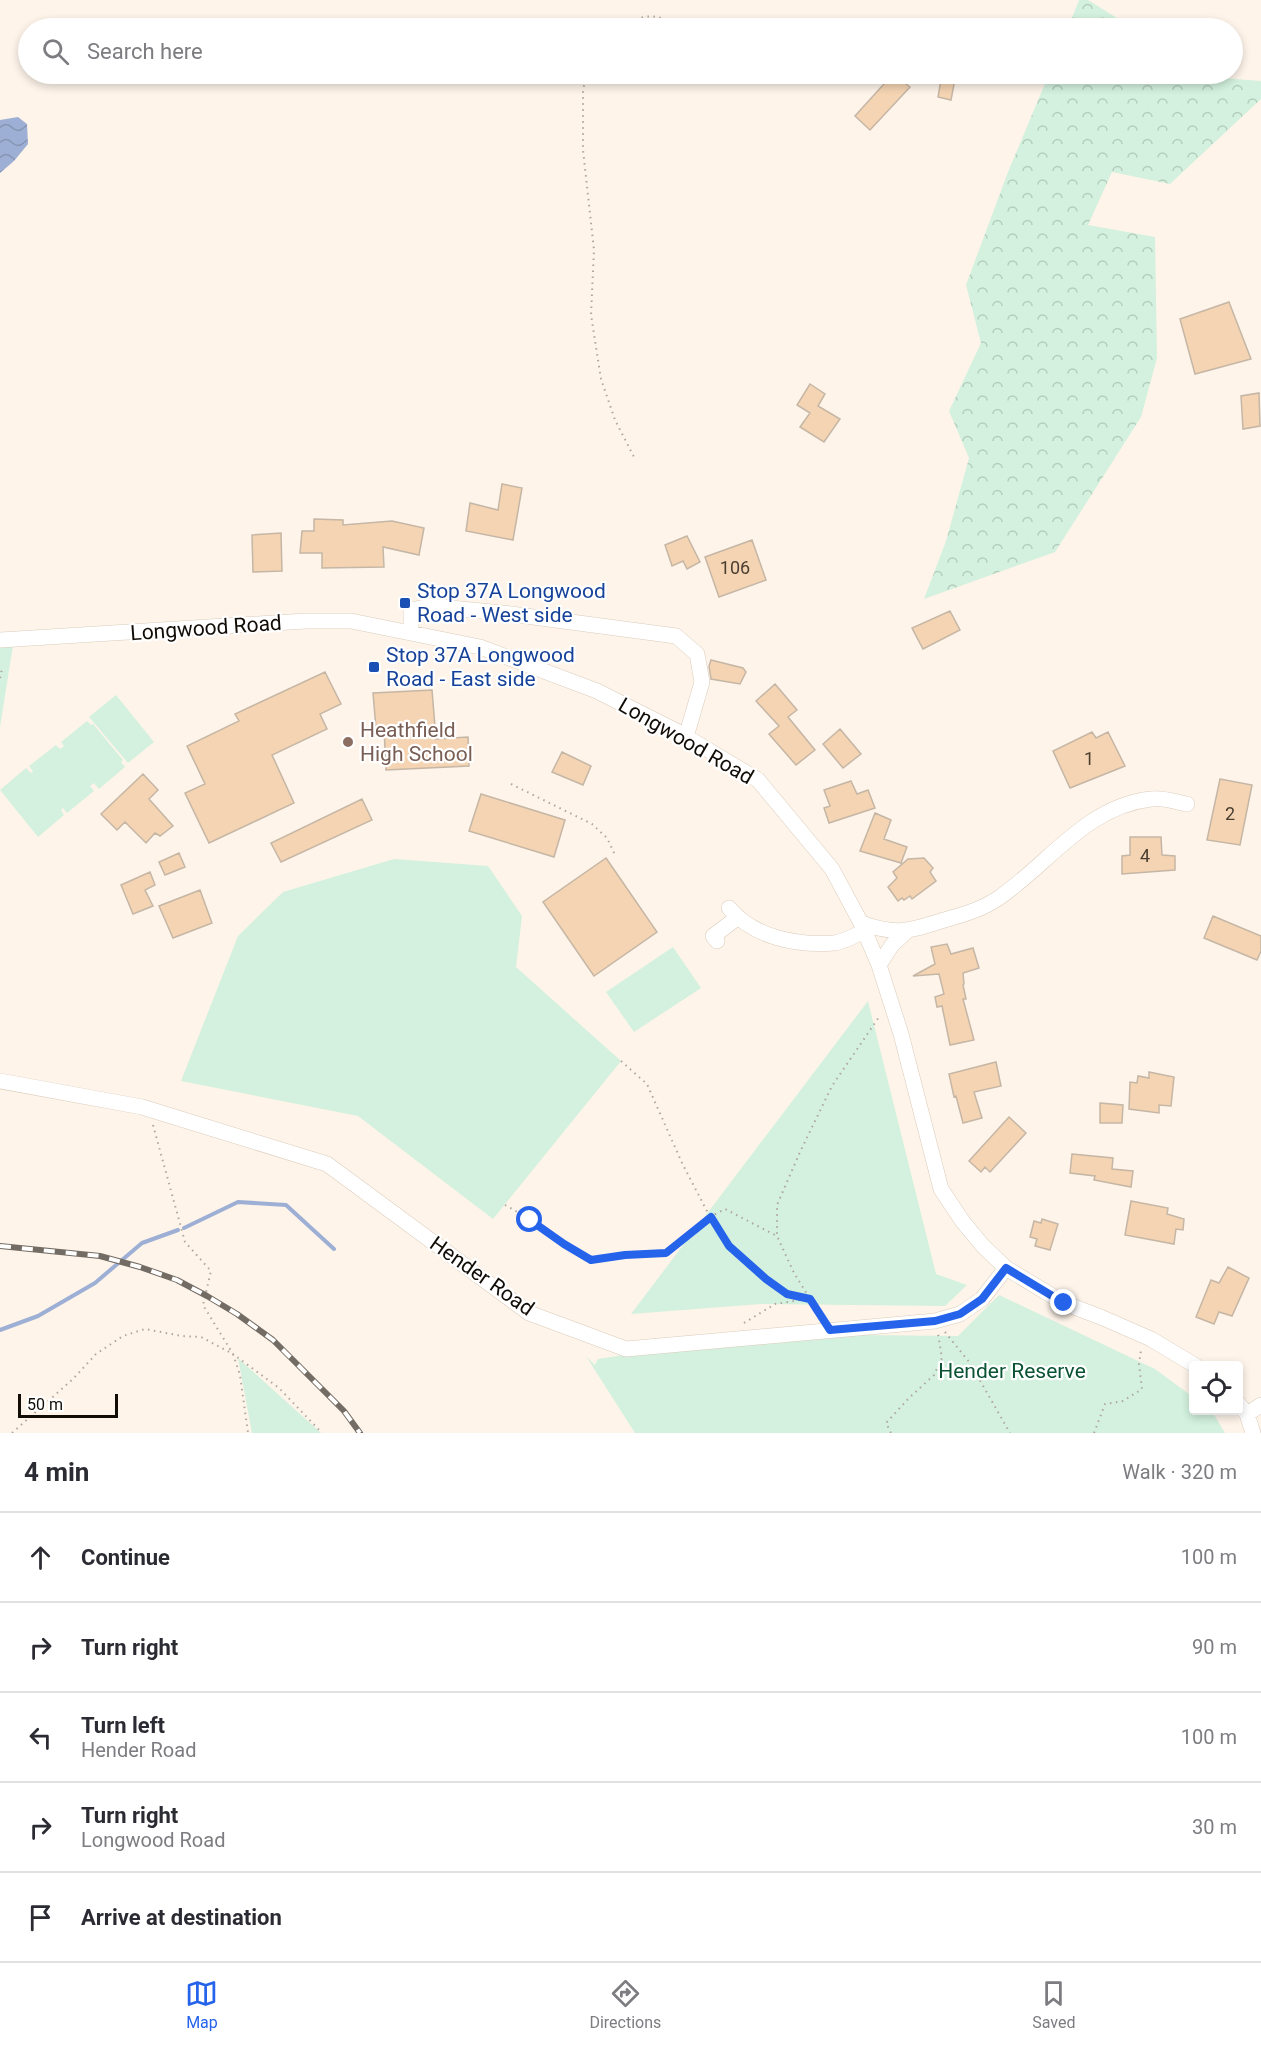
<!DOCTYPE html>
<html lang="en">
<head>
<meta charset="utf-8">
<style>
	:root { --surface:#fff; --page:#f7f7f7; --text:#2b2b33; --muted:#7c7c81; --line:#e1e1e2; --accent:#2563eb }
	body { margin:0; font-family:Roboto,sans-serif; background:var(--page); color:var(--text) }
	.controls { position:absolute; right:18px; bottom:18px; display:grid; overflow:hidden; border-radius:6px; box-shadow:0 3px 9px #0003 }
	.controls button { width:54px; height:54px; display:grid; place-items:center; padding:0; border:0; border-bottom:2px solid var(--line); background:var(--surface); color:var(--text); font:30px sans-serif }
	.scale { position:absolute; left:18px; bottom:15px; width:100px; box-sizing:border-box; padding-left:6px; border:3px solid #110c06; border-top:0; font-size:16px; line-height:21px; white-space:nowrap; color:#110c06; -webkit-text-stroke:4px #fff; paint-order:stroke }
	.stop { position:absolute; width:18px; height:18px; margin:-14px; border:4px solid #2563eb; border-radius:50%; background:#fff }
	.stop.end { background:#2563eb; border-color:#fff; box-shadow:0 2px 6px #0008 }
	.list { margin:0; padding:0; list-style:none }
	h2 { display:flex; justify-content:space-between; align-items:center; height:78px; margin:0; padding:0 24px; font-size:26px }
	h2 small { font-size:20px; font-weight:400; color:var(--muted) }
	.list li { display:grid; grid-template-columns:39px 1fr auto; gap:18px; align-items:center; box-sizing:border-box; height:90px; padding:0 24px; border-top:2px solid var(--line) }
	.list b { display:block; font-size:22px; white-space:nowrap }
	.list p { margin:0; font-size:20px; white-space:nowrap; color:var(--muted) }
	.list em { font-size:20px; font-style:normal; color:var(--muted) }
	.icon { flex:none; width:33px; height:33px; fill:none; stroke:currentColor; stroke-width:2; stroke-linecap:round; stroke-linejoin:round }
	.map { position:relative; flex:none; width:1261px; height:1433px; overflow:hidden }
	.search { position:absolute; background:var(--surface); box-shadow:0 3px 9px #0003; left:18px; right:18px; top:18px; height:66px; display:flex; align-items:center; gap:15px; box-sizing:border-box; padding:0 21px; border-radius:33px; color:var(--muted); font-size:22px }
	.sheet { height:528px; background:var(--surface) }
	nav { display:flex; justify-content:space-around; align-items:center; box-sizing:border-box; height:84px; border-top:2px solid var(--line); background:var(--surface); font-size:16px; color:var(--muted) }
	nav a { display:grid; justify-items:center; gap:3px }
	nav .on { color:var(--accent) }
	.map>svg:first-child { display:block }
	.green { fill:#d3f1de }
	.forest { fill:url(#forest-crowns) }
	.water { fill:url(#water-waves) }
	.lines { fill:none; stroke-linecap:round; stroke-linejoin:round }
	.stream { stroke:#9dafd4; stroke-width:4 }
	.building { fill:#f4d4b2; stroke:#c5b6a5; stroke-width:1.5 }
	.minor-casing { stroke:#dbccbb; stroke-width:16 }
	.path { stroke:#afa69e; stroke-width:2; stroke-dasharray:1.5 4.5; stroke-linecap:butt }
	.minor { stroke:#fff; stroke-width:15 }
	.rail-casing { stroke:#736c64; stroke-width:6 }
	.rail { stroke:#fff; stroke-width:4; stroke-dasharray:11; stroke-linecap:butt }
	.route { stroke:#2563eb; stroke-width:8 }
	.transit-dot { fill:#1a4fb4; stroke:#fff; stroke-width:2 }
	.education-dot { fill:#8d6e63; stroke:#fff; stroke-width:2 }
	.labels { text-anchor:middle; dominant-baseline:central; stroke-width:4.5; stroke-linejoin:round; paint-order:stroke }
	.number-label { font-size:18px; fill:#4a3e31 }
	.transit-label { font-size:21px; fill:#164399; stroke:#fff; text-anchor:start }
	.street-label { font-size:21px; fill:#110c06; stroke:#fff }
	.education-label { font-size:21px; fill:#785e54; stroke:#fff; text-anchor:start }
	.park-label { font-size:21px; fill:#095333; stroke:#fff }
</style>
</head>
<body>
<div class="map">
<svg width="1261" height="1433" viewBox="0 0 1261 1433">
	<defs>
		<pattern id="forest-crowns" width="20" height="18" patternUnits="userSpaceOnUse" patternTransform="scale(1.5)"><rect width="20" height="18" fill="#d3f1de"/><path d="M2 6a3 3 0 1 1 6 0M12 15a3 3 0 1 1 6 0" fill="none" stroke="#b4cdbd"/></pattern>
		<pattern id="water-waves" width="16" height="10" patternUnits="userSpaceOnUse" patternTransform="scale(1.5)"><rect width="16" height="10" fill="#9dafd4"/><path d="M0 5q4-4 8 0t8 0" fill="none" stroke="#8695b4"/></pattern>
	</defs>
	<rect width="100%" height="100%" fill="#fef4ea"/>
	<!-- green -->
	<path class="green" d="M14,639L0,727V640Z
		M116,695L154,742L128,763L89,717Z
		M87,721L91,725L93,724L123,760L121,762L125,767L99,789L94,783L90,786L94,791L67,813L63,808L61,810L64,815L38,837L0,790L26,768L31,773L33,771L29,766L56,745L60,749L64,746L61,742Z
		M394,859L488,866L522,916L516,967L621,1061L493,1219L358,1116L181,1081L238,936L283,892Z
		M673,947L701,988L634,1032L606,992Z
		M868,1001L936,1274L967,1285L945,1306L761,1304L631,1314Z
		M999,1295L1155,1369L1193,1397L1194,1410L1212,1411L1225,1433H635L586,1356L595,1365L598,1359L762,1334L958,1336Z
		M238,1358L320,1432L321,1433H252Z"/>
	<!-- forest -->
	<path class="forest" d="M1079,0H1088L1133,28H1068Z
		M1049,74H1204L1209,77L1261,81V99L1170,184L1112,172L1088,225L1155,237L1157,358L1141,417L1055,552L924,599L946,541L969,458L949,411L981,343L966,285L1008,172Z"/>
	<!-- water -->
	<path class="water" d="M18,117L27,124L28,144L14,161L0,173V120Z"/>
	<g class="lines">
		<!-- stream -->
		<path class="stream" d="M184,1228L238,1202L286,1205L334,1249
			M0,1330L38,1316L95,1283L142,1243L178,1230"/>
	</g>
	<!-- building -->
	<path class="building" d="M893,74L910,87L870,130L855,116Z
		M942,74H956L951,100L938,97Z
		M1229,302L1251,359L1195,374L1180,319Z
		M810,384L825,394L818,406L840,419L824,442L800,427L810,413L797,405Z
		M1259,393L1260,426L1243,429L1241,396Z
		M502,484L522,488L513,540L466,531L470,503L498,510Z
		M314,519L343,520V525L392,521L424,528L419,555L383,547L384,567L322,568V553H300L302,531H314Z
		M281,533L282,571L253,572L252,535Z
		M687,536L700,562L687,569L683,561L672,566L665,545Z
		M752,540L766,580L719,597L705,557Z
		M950,611L960,630L923,649L912,628Z
		M711,660L743,668L746,672L740,684L711,679L709,666Z
		M325,672L341,704L320,714L327,729L272,755L294,803L209,843L185,793L205,784L187,746L239,721L235,714Z
		M775,684L797,710L788,717L815,750L796,765L769,734L779,726L756,701Z
		M432,690L436,739L468,737L469,766L386,770L384,728H376L373,693Z
		M840,729L861,754L843,768L823,744Z
		M1092,732L1096,738L1108,732L1125,766L1070,788L1053,751Z
		M562,752L591,766L583,785L552,772Z
		M143,774L158,790L149,799L173,826L160,836L155,833L146,843L125,822L117,830L101,814Z
		M1220,779L1252,785L1240,845L1207,840Z
		M851,781L857,794L868,790L875,808L829,823L824,808L830,806L824,790Z
		M481,794L565,820L554,857L469,831Z
		M362,799L372,820L281,862L271,843Z
		M875,813L891,820L884,839L907,847L901,863L860,851Z
		M1130,837H1161L1162,855L1175,856V870L1122,874V856L1130,855Z
		M179,853L185,867L165,875L159,862Z
		M606,858L657,932L594,976L543,902Z
		M924,858L933,868L930,872L936,881L912,899L910,896L904,900L902,898L898,901L888,887L897,878L893,872L908,859Z
		M150,872L155,885L145,890L153,906L133,914L121,885Z
		M200,890L212,923L173,938L159,906Z
		M1213,916L1261,936V951L1257,960L1204,938Z
		M947,944L951,954L973,948L979,968L963,973L964,984L963,985L966,999H963L974,1040L950,1045L942,1006L937,1007L935,997L944,994L939,974L913,976L935,964L931,947Z
		M996,1062L1001,1086L974,1092L982,1118L963,1123L956,1096L954,1097L949,1074Z
		M1149,1072L1174,1077L1171,1106L1159,1105V1113L1129,1109L1130,1082L1137,1083L1138,1076L1149,1078Z
		M1100,1103L1123,1105L1122,1123H1100Z
		M1009,1117L1026,1133L990,1172L985,1167L981,1172L969,1161Z
		M1072,1154L1113,1158L1112,1169L1133,1171L1131,1187L1094,1180L1095,1176L1070,1173Z
		M1131,1201L1168,1208L1167,1214L1184,1219L1183,1230L1176,1229L1174,1244L1125,1235Z
		M1042,1219L1058,1224L1050,1250L1035,1246L1037,1239L1030,1237L1034,1221L1041,1223Z
		M1228,1267L1249,1278L1232,1316L1219,1312L1214,1324L1196,1317L1211,1280L1219,1283Z"/>
	<g class="lines">
		<!-- minor casing -->
		<g class="minor-casing">
			<path id="minor" d="M411,632V610L430,606L511,614L676,636L697,654L702,682L686,737
				M0,640L306,621H351L480,647L597,691L680,733L758,780L832,869L861,923L879,965L901,1034L941,1189L963,1222L983,1246L1006,1268L1064,1303L1103,1318L1151,1339L1196,1366
				M729,908C753,937 797,946 834,943C844,942 855,935 865,931
				M861,923C896,935 906,932 941,921C961,915 982,910 1000,897C1049,863 1087,806 1151,799C1162,797 1176,802 1187,804
				M717,941L713,936L737,918
				M879,965L892,945L907,931
				M0,1081L142,1107L327,1164L529,1313L626,1349L935,1321L960,1314L982,1299L1006,1268
				M1238,1403L1247,1414L1253,1433
				M1247,1414L1261,1405"/>
		</g>
		<!-- path -->
		<path class="path" d="M620,28C643,13 657,12 680,28
			M588,74L583,89V150L594,250L591,315L601,379L615,420L635,459
			M736,74L740,77
			M0,678L2,669
			M511,784L592,824L607,838L616,857
			M621,1061L647,1084L682,1163L710,1217L729,1246L766,1279L787,1295L809,1299
			M153,1125L185,1242L211,1271L203,1305L233,1354L279,1388L322,1433
			M505,1205L530,1219L564,1244L591,1260L625,1255L666,1253L710,1217L725,1209L777,1236
			M822,1318L794,1273L777,1236V1205L800,1152L832,1086L879,1017
			M744,1323L775,1304L807,1299
			M945,1332L970,1363L1010,1433
			M12,1433L73,1379L96,1354L123,1336L145,1329L182,1336L201,1337L233,1354L240,1375L248,1433
			M891,1433L886,1423L909,1398L934,1375L942,1358L938,1334
			M1094,1433L1105,1404L1123,1401L1142,1389L1139,1364L1141,1350"/>
		<!-- minor -->
		<use href="#minor" class="minor"/>
		<!-- rail casing -->
		<g class="rail-casing">
			<path id="rail" d="M0,1246L100,1256L140,1267L177,1280L207,1296L237,1314L273,1340L344,1411L360,1433"/>
		</g>
		<!-- rail -->
		<use href="#rail" class="rail"/>
	</g>
	<g class="lines">
		<!-- route -->
		<path class="route" d="M530,1220L564,1244L591,1260L625,1255L666,1253L711,1217L729,1246L766,1279L787,1294L810,1299L830,1330L935,1321L960,1314L982,1299L1006,1268L1064,1303"/>
	</g>
	<!-- markers -->
	<g class="transit-dot">
		<rect x="399" y="597" width="12" height="12" rx="3"/>
		<rect x="368" y="661" width="12" height="12" rx="3"/>
	</g>
	<circle class="education-dot" cx="348" cy="742" r="6"/>
	<g class="labels">
		<!-- number labels -->
		<g class="number-label">
			<text x="735" y="567">106</text>
			<text x="1089" y="758">1</text>
			<text x="1230" y="813">2</text>
			<text x="1145" y="855">4</text>
		</g>
		<!-- transit labels -->
		<g class="transit-label">
			<text x="417" y="591">Stop 37A Longwood<tspan x="417" dy="24">Road - West side</tspan></text>
			<text x="386" y="655">Stop 37A Longwood<tspan x="386" dy="24">Road - East side</tspan></text>
		</g>
		<!-- street labels -->
		<g class="street-label">
			<text transform="translate(206 628) rotate(-4)">Longwood Road</text>
			<text transform="translate(686 741) rotate(30)">Longwood Road</text>
			<text transform="translate(482 1276) rotate(35)">Hender Road</text>
		</g>
		<!-- education labels -->
		<g class="education-label">
			<text x="360" y="730">Heathfield<tspan x="360" dy="24">High School</tspan></text>
		</g>
		<!-- park labels -->
		<g class="park-label">
			<text x="1012" y="1371">Hender Reserve</text>
		</g>
	</g>
</svg>
<div class="controls">
<button><svg class="icon" aria-label="locate" viewBox="0 0 24 24"><circle cx="12" cy="12" r="6"/><path d="M12 2v4M12 18v4M2 12h4M18 12h4"/></svg></button>
</div>
<div class="scale">50 m</div>
<div class="stop" style="left:530px;top:1220px"></div>
<div class="stop end" style="left:1064px;top:1303px"></div>
<div class="search"><svg class="icon" aria-label="search" viewBox="0 0 24 24"><circle cx="10" cy="10" r="6"/><path d="M15 15l6 6"/></svg>Search here</div>
</div>
<section class="sheet">
<h2>4 min<small>Walk · 320 m</small></h2>
<ul class="list">
<li><svg class="icon" aria-label="ahead" viewBox="0 0 24 24"><path d="M12 20V5M6 11l6-6 6 6"/></svg><div><b>Continue</b></div><em>100 m</em></li>
<li><svg class="icon" aria-label="right" viewBox="0 0 24 24"><path d="M7 20v-9h11M14 6l5 5-5 5"/></svg><div><b>Turn right</b></div><em>90 m</em></li>
<li><svg class="icon" aria-label="left" viewBox="0 0 24 24"><path d="M17 20v-9H6M10 6l-5 5 5 5"/></svg><div><b>Turn left</b><p>Hender Road</p></div><em>100 m</em></li>
<li><svg class="icon" aria-label="right" viewBox="0 0 24 24"><path d="M7 20v-9h11M14 6l5 5-5 5"/></svg><div><b>Turn right</b><p>Longwood Road</p></div><em>30 m</em></li>
<li><svg class="icon" aria-label="arrive" viewBox="0 0 24 24"><path d="M6 21V4h12l-3 4 3 4H6"/></svg><div><b>Arrive at destination</b></div></li>
</ul>
</section>
<nav>
<a class="on"><svg class="icon" aria-label="map" viewBox="0 0 24 24"><path d="M3 6l6-2 6 2 6-2v14l-6 2-6-2-6 2zM9 4v14M15 6v14"/></svg>Map</a>
<a><svg class="icon" aria-label="directions" viewBox="0 0 24 24"><path d="M12 3l9 9-9 9-9-9zM9 14v-3h6M13 9l2 2-2 2"/></svg>Directions</a>
<a><svg class="icon" aria-label="saved" viewBox="0 0 24 24"><path d="M7 4h10v16l-5-4-5 4z"/></svg>Saved</a>
</nav>
</body>
</html>
